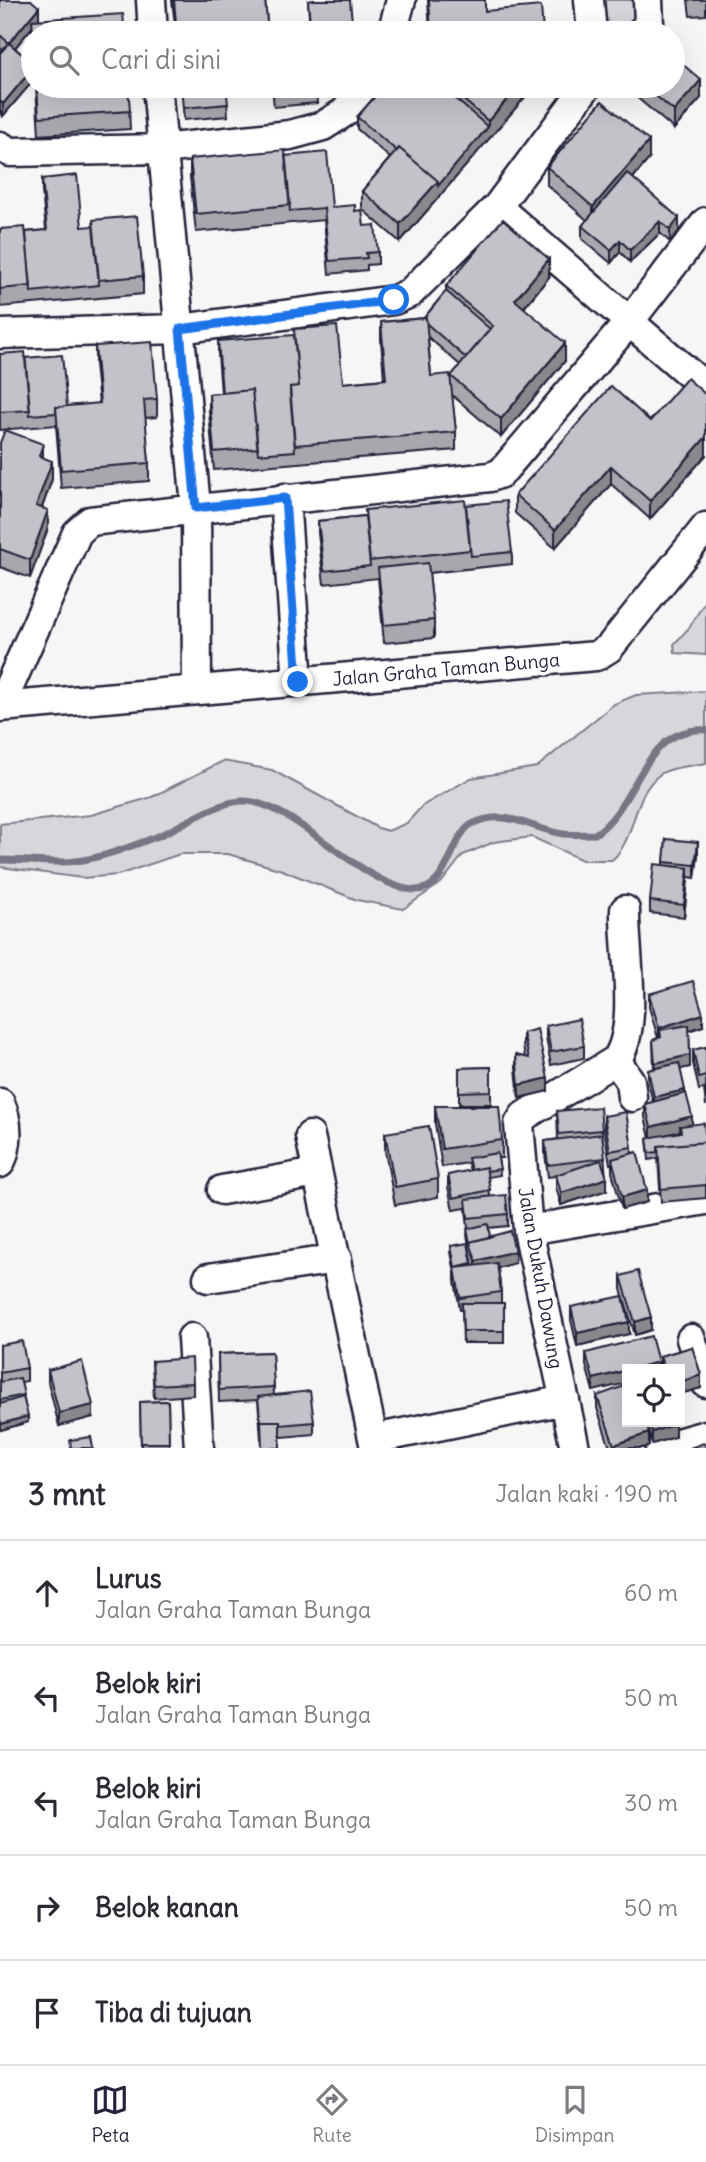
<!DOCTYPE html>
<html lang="id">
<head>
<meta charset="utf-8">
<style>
	:root { --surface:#fff; --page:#f2f2f3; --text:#2b2b33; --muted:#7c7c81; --line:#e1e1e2; --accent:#22223b }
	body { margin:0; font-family:Delius,sans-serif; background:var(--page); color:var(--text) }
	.controls { position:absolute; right:21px; bottom:21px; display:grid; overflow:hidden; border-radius:0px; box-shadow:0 7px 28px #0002 }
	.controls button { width:63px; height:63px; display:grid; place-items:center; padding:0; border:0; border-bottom:2px solid var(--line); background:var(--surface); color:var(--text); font:35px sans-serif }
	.stop { position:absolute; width:21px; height:21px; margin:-16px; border:5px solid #1a73e8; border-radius:50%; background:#fff }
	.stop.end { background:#1a73e8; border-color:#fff; box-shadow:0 2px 7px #0008 }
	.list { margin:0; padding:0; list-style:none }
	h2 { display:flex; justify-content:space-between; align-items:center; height:91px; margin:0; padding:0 28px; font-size:30px }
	h2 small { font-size:23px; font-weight:400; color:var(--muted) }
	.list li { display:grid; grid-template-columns:46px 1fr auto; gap:21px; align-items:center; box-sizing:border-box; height:105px; padding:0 28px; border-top:2px solid var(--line) }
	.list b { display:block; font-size:26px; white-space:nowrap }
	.list p { margin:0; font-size:23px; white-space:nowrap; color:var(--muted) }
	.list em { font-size:23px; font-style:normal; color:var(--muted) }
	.icon { flex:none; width:38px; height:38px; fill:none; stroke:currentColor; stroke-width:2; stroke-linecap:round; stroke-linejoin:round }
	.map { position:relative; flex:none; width:706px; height:1448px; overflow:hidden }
	.search { position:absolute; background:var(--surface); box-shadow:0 7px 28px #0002; left:21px; right:21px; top:21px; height:77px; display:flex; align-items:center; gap:18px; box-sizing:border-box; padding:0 24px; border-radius:38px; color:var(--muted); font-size:26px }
	.sheet { height:616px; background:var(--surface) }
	nav { display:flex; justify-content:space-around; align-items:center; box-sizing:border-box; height:98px; border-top:2px solid var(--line); background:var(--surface); font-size:19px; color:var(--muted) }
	nav a { display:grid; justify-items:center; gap:4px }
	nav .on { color:var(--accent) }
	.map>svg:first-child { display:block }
	.green { fill:#d7d7db; stroke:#7c7c8b; stroke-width:2 }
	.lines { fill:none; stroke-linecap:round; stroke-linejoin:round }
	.stream { stroke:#767685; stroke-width:7 }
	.street-casing { stroke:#22223b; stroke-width:33 }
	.street { stroke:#fff; stroke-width:28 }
	.wall { fill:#a7a7ad; stroke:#22223b; stroke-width:2; fill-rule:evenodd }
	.shaded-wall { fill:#88888d; stroke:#22223b; stroke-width:2 }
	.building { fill:#c2c2c9; stroke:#22223b; stroke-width:2 }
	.route { stroke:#1a73e8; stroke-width:9 }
	.labels { text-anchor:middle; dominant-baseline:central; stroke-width:7; stroke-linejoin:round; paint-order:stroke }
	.street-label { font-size:19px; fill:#22223b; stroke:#fff }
</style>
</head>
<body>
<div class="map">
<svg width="706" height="1448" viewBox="0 0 706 1448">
	<rect width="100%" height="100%" fill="#f6f6f7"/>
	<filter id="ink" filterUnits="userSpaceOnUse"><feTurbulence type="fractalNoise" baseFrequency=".0143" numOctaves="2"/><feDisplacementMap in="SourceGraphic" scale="14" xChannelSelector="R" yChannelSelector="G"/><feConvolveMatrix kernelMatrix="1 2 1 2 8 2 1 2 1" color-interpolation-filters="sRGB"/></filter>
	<g filter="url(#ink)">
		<!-- green -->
		<path class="green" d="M601,0H636L637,19L620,33H603Z
			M706,600V655L675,653L674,644L689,628Z
			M706,691V763C693,766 669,767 659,775C631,797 637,838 612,860H582L532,837L494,842L463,855L441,883L403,909L357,900L282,870L228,854H180L118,875L82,878L0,867V824L91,815L152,797L223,761L272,770L378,828L388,831L407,823L422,806L471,778L537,767L614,704L636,695Z"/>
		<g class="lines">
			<!-- stream -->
			<path class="stream" d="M0,860C20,860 39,862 58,862C90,863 126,848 156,837C181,827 217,801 243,801C292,800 364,889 416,890C449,890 451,835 472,824C505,807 531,829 563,834C574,835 585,834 595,834C638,806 642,726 706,730"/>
			<!-- street casing -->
			<g class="street-casing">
				<path id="street" d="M151,0L153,33
					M589,0L592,33
					M392,33L401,0
					M640,33L649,24L648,0
					M157,86L196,507L197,690
					M0,146L10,152L162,149L290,135L323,126L345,112L365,86
					M497,207L706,388
					M0,334L180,329L394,300L410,293L497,207L587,86
					M285,498L298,682
					M0,707L77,533L90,521L490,477L501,473L629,322L706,222
					M0,707L596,656L609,648L706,527
					M616,1060L630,1081L632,1097
					M0,1103C8,1122 9,1144 0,1163
					M310,1136L375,1448
					M222,1190L317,1173
					M528,1230L706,1200
					M208,1278L337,1259
					M192,1338L199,1448
					M691,1339L706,1383
					M374,1439L565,1400
					M575,1448L528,1230L519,1124L524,1116L616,1060C640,1028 624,951 625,910
					M660,1448L706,1435"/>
			</g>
			<!-- street -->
			<use href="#street" class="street"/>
		</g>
		<!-- wall -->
		<path class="wall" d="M0,0H31L33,33V45L32,27L15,48L33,64V81L3,116L0,113V53L3,50L0,48Z
			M172,0H265L268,33H176Z
			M428,0H485V11L543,33H430Z
			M688,0H706V15L690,16Z
			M308,1L353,33H310Z
			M36,86H128L130,129L39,135Z
			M181,86H226L228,116L184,120Z
			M272,86H316L317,103L274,107Z
			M384,86H526V96L400,242L362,209V191L390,158L357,129V117Z
			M627,86H673L701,98L674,129L627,89Z
			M285,156L332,207L355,211L378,252V264L367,265V270L329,274L324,220L196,232L190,177V159Z
			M649,159L633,178L679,231L670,242L660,233L630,262L620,252L611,263L582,239V226L587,220L547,185V167Z
			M42,179L82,227L143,276V294L0,307V229L26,232L46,230L42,191Z
			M549,277L524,308L565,361L501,437L452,395L456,432V450L214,470L209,412V394L221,393L218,354V341L343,383L384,379L381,340V322L424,318L446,291V286ZM428,337L460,365L451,378L431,376Z
			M95,346L157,399V417L145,418L149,463V481L61,488L56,425L0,430V354L25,358L67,406L99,404L95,364Z
			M706,395V455L650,519L611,484L555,548L515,513V495L650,421Z
			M0,443L43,458L52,479L42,508L48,528L30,578L0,567Z
			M466,505L512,552V564L429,573L434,620V638L384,643L378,578L324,584L318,533V521Z
			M666,839L698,855L695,878L688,877L684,917L650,913V901L664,865Z
			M649,994L703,1026L689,1031L690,1067L680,1069L692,1125L706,1140V1198L661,1202L658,1158L649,1160L647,1138H650L645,1117V1104L653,1102L648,1083V1070L654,1069L653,1040L658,1038L649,1007Z
			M546,1026L584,1046V1058L551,1065L546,1038Z
			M523,1033L548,1091L519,1098L516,1068V1055L525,1058L523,1045Z
			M706,1047V1106L704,1089L699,1090L693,1063V1050Z
			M491,1067V1104H459V1068Z
			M435,1106L502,1140V1158H498L500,1175L488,1177L490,1196L508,1214V1226L488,1228L490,1237L515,1263L498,1268L501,1292V1303H504V1343H463L462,1310H460L455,1281V1273L451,1252V1246L472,1266H473L467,1235L468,1229L466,1208L453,1210L448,1187V1175L470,1171L468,1163L442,1167L435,1124Z
			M557,1111L602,1130L607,1190L561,1205L556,1187V1176L548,1177L545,1154V1141L558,1139Z
			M604,1116L632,1147V1154L647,1202L622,1209L612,1172V1163L610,1164L604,1129Z
			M385,1133L438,1179V1197L395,1205L385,1151Z
			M621,1276L651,1330L635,1335L621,1289Z
			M571,1307L629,1334L577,1346L571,1320Z
			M0,1345L27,1368V1381L21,1382L28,1422L1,1430L0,1425Z
			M692,1347L701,1375V1388L680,1394V1369H660V1356Z
			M272,1352L274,1396L314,1422V1434L261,1439L258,1400L219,1402L218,1354Z
			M586,1353L658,1369L593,1391L586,1365Z
			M152,1361L193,1383V1395L154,1398Z
			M48,1370L93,1417L59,1426L48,1382Z
			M597,1396L627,1422H675V1437L652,1444L649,1434V1446L642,1448H610L597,1408Z
			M168,1401L169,1448H141L140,1402Z"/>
		<!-- shaded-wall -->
		<path class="shaded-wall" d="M39,7V19L9,55V43Z
			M33,68V81L3,116V104Z
			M701,80V98L674,129V111Z
			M519,86H526V96L400,242V224L438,181L488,127V121Z
			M649,141V159L593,225V207Z
			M679,218V231L670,242V230Z
			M660,221V233L630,262V250Z
			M620,240V252L611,263V250Z
			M549,259V277L515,318V300Z
			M565,343V361L501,437V419Z
			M706,437V455L650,519V501Z
			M43,444V462L39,456Z
			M52,461V479L36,524V506Z
			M611,466V484L555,548V530Z
			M48,510V528L30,578V560Z
			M698,842V855L695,878V865Z
			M688,868V880L684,917V905Z
			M703,1014V1026L659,1040V1028Z
			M690,1055V1067L655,1075V1063Z
			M548,1078V1091L519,1098V1085Z
			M685,1090V1102L654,1109V1097Z
			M692,1116V1128L680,1126V1131L651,1139V1127Z
			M607,1178V1190L561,1205V1193Z
			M647,1190V1202L622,1209V1197Z
			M515,1251V1263L476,1274V1261Z
			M472,1263V1270L455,1268V1273V1267Z
			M651,1317V1330L635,1335V1322Z
			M629,1322V1334L577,1346V1333Z
			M658,1362V1369H630Z
			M627,1370V1383L593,1391V1379Z
			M701,1375V1388L680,1394V1382Z
			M93,1405V1417L59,1426V1413Z
			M28,1416V1422L1,1430V1424Z
			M675,1424V1437L652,1444V1432Z
			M649,1433V1446L642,1448H614V1445Z"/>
		<!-- building -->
		<path class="building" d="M0,0H31L39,7L9,43L0,35Z
			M174,0H265L268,33H177Z
			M313,0H350L353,33H311L308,1Z
			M429,0H485V11L541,6L543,33H431Z
			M123,14L125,33H33L32,20Z
			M9,43L33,64V68L3,104L0,101V53Z
			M673,56L701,80L674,111L644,86H673Z
			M37,86H128L130,111L39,117Z
			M182,86H226L228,104L184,108Z
			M273,86H316L317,90L274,95Z
			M384,86H452L450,88V94L488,127L438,186V181L399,148L397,151L357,117Z
			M452,86H519L488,121L450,88Z
			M602,101L649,141L593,207L547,167Z
			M399,148L438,181L400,224L362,191Z
			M285,150L290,205L196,214L190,159Z
			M327,152L332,207L355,205V211L362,210L364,226L375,225L378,252L366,253L367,258L329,261L324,208L290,211L285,156Z
			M627,173L679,218L670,230L660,221L630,250L620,240L611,250L582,226Z
			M77,175L82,227L93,226L99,285L31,292L26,232L47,230L42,179Z
			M137,216L143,276L99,280L93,220Z
			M503,219L549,259L515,300L565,343L501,419L451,376L493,326L446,286Z
			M25,227L31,286L0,289V229Z
			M446,291L490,329L466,358L427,324L426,318H424Z
			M426,318L431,376L450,374L456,432L295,445L290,387L299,386L294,329L337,326L343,383L386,379L381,322Z
			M294,335L299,386L290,387V393L295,451L258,454L252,390L222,393L218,341Z
			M152,342L157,399L144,400L149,463L61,470L56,407L100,403L95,346Z
			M25,352L30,410L0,412V354Z
			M62,355L67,406L56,407V413L30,415L25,358Z
			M687,378L706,395V437L650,501L611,466L555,530L515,495L611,386L650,421Z
			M252,390L258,448L214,452L209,394Z
			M5,430L43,444L39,456L52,461L36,506L48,510L30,560L0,549V443Z
			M465,500L470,550L370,561L365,510Z
			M506,501L512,552L471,556L466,505Z
			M365,516L370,566L324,571L318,521Z
			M428,563L434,620L384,625L378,568Z
			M666,839L698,842L695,865L664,862Z
			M654,864L688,868L684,905L650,901Z
			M693,981L703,1014L659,1028L649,994Z
			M579,1019L584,1046L551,1052L546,1026Z
			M689,1025L690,1055L655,1063L653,1040L661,1037L660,1030Z
			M537,1029L548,1078L519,1085L516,1055L529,1058L523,1033Z
			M706,1047V1076L699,1078L693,1050Z
			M679,1063L685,1090L654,1097L648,1070Z
			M491,1067V1091L459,1092V1068Z
			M686,1093L692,1116L651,1127L645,1104Z
			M435,1106H499L502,1140L442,1149Z
			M600,1107L602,1130L559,1134L557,1111Z
			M626,1112L632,1147L610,1151L604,1116Z
			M704,1123L706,1142L658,1146V1152L649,1153L647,1138L681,1132L680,1126Z
			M429,1126L438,1179L395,1187L385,1133Z
			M602,1134L605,1158L548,1165L545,1141Z
			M706,1142V1185L661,1189L658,1146Z
			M637,1152L647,1190L622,1197L612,1159Z
			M497,1153L500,1169L487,1171L486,1167L471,1170L468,1158Z
			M601,1160L607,1178L561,1193L556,1175Z
			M486,1167L490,1190L453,1198L448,1175Z
			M506,1195L508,1214L468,1218L466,1199Z
			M488,1224L490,1237L470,1242V1243L467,1229Z
			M510,1231L515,1251L476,1261L470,1242Z
			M468,1243L472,1263L455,1267L451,1246Z
			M497,1263L501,1292L460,1298L455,1268Z
			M638,1271L651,1317L635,1322L621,1276Z
			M623,1296L629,1322L577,1333L571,1307Z
			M462,1303H504V1331H463Z
			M651,1336L658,1362L593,1379L586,1353Z
			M22,1341L27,1368L0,1373V1345Z
			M692,1347L701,1375L680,1382V1369H664L660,1356Z
			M272,1352L274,1387L219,1390L218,1354Z
			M192,1358L193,1383L154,1385L152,1361Z
			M82,1361L93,1405L59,1413L48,1370Z
			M20,1378L24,1395L0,1400V1382Z
			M627,1385V1422H645L649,1433L614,1445L597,1396Z
			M310,1391L314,1422L280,1425V1421H261V1427L258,1397Z
			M23,1397L28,1416L1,1424L0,1419V1404Z
			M168,1401L169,1443H141L140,1402Z
			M261,1421H280V1448H262Z
			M649,1422H675V1424L652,1432Z
			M91,1437L93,1448H71L70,1440Z
			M704,1443L706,1448H690Z"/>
	</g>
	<g class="lines" filter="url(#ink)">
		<!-- route -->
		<path class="route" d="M298,682L285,498L196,508L180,329L394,300"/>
	</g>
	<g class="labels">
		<!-- street labels -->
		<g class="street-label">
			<text transform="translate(446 669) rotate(-5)">Jalan Graha Taman Bunga</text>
			<text transform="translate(541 1278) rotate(80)">Jalan Dukuh Dawung</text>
		</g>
	</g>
</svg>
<div class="controls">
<button><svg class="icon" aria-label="locate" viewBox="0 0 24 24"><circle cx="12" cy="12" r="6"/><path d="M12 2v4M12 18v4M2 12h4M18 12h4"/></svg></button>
</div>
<div class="stop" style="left:394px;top:300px"></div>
<div class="stop end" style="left:298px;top:682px"></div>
<div class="search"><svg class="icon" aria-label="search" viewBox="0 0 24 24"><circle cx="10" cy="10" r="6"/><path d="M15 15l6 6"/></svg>Cari di sini</div>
</div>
<section class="sheet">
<h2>3 mnt<small>Jalan kaki · 190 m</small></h2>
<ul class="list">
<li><svg class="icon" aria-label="ahead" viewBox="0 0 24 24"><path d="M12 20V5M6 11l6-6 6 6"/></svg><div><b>Lurus</b><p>Jalan Graha Taman Bunga</p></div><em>60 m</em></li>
<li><svg class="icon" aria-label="left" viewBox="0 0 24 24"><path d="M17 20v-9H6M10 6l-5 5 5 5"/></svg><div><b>Belok kiri</b><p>Jalan Graha Taman Bunga</p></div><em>50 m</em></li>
<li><svg class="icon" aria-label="left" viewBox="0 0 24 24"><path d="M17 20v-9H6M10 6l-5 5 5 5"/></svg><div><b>Belok kiri</b><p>Jalan Graha Taman Bunga</p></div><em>30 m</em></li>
<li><svg class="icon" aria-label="right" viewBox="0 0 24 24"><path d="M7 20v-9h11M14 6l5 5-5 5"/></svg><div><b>Belok kanan</b></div><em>50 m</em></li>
<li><svg class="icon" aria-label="arrive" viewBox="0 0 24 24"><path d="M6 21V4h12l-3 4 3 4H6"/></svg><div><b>Tiba di tujuan</b></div></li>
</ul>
</section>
<nav>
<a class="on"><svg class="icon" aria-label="map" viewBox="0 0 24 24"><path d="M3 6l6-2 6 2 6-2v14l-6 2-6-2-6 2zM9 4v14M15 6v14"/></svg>Peta</a>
<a><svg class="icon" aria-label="directions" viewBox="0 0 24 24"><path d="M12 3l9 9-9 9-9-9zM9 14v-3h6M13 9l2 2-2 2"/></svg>Rute</a>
<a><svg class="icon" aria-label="saved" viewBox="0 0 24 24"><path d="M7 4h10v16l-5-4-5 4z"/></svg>Disimpan</a>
</nav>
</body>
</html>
